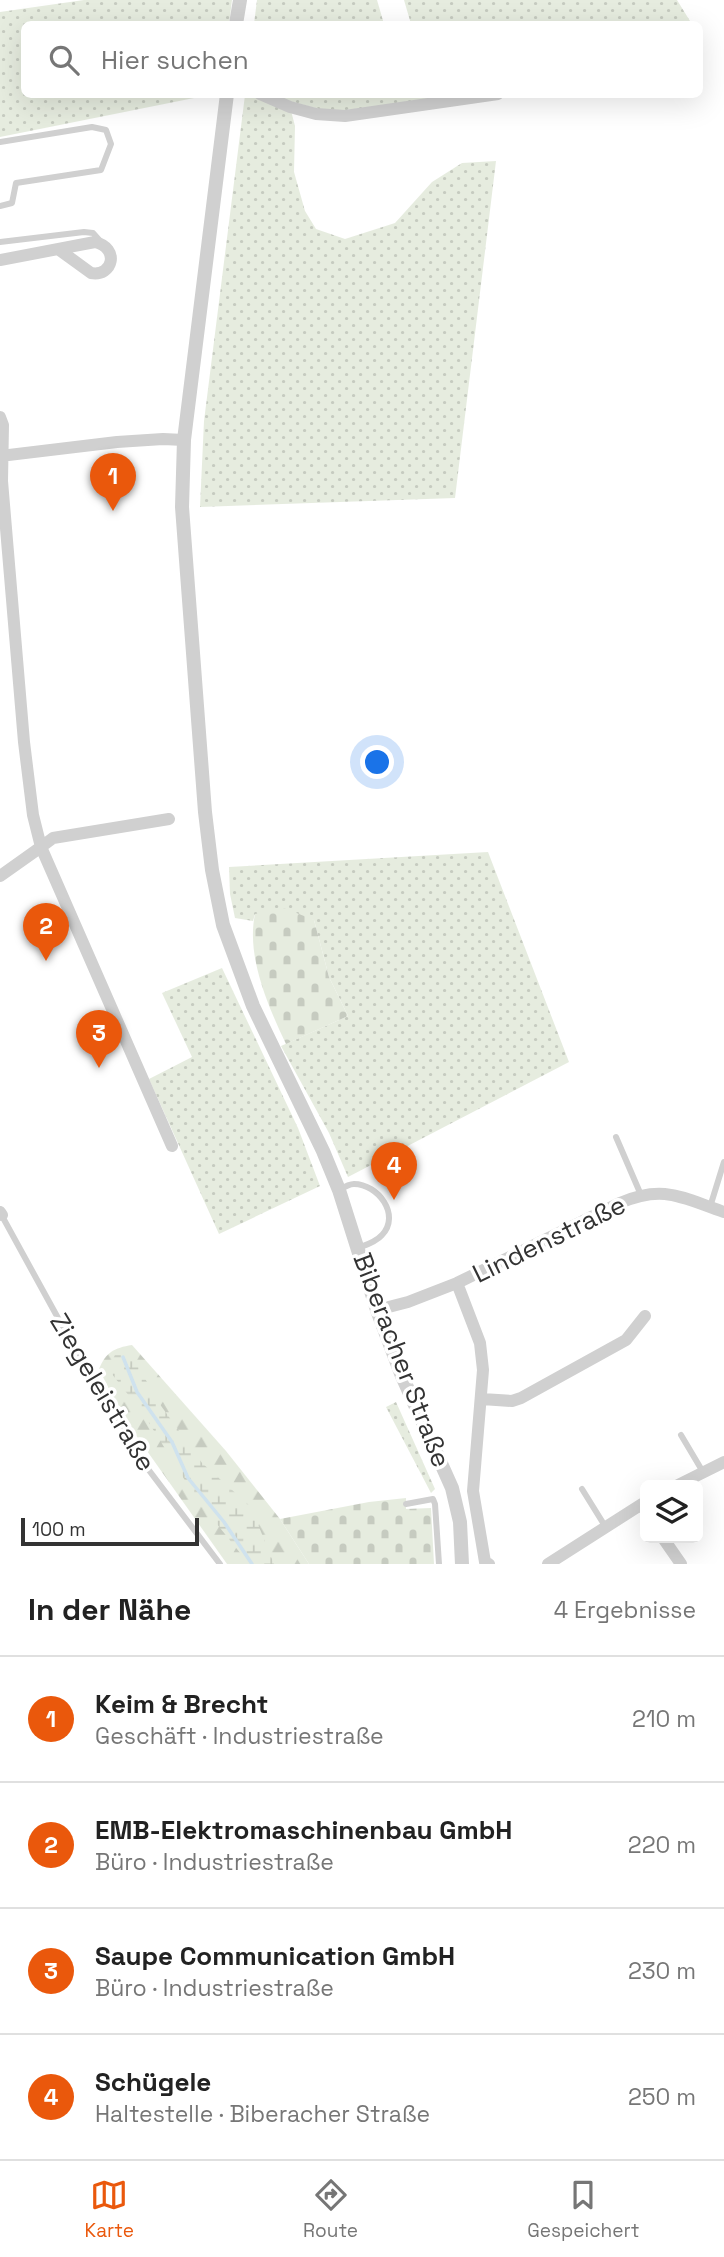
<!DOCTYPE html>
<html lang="de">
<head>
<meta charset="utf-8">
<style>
	:root { --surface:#fff; --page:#f2f2f2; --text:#222; --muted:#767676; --line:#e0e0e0; --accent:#ea580c }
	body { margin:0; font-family:"Space Grotesk",sans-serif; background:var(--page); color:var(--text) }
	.controls { position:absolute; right:21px; bottom:21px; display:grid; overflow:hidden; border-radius:10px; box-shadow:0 7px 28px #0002 }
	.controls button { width:63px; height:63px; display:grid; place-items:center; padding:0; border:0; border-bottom:2px solid var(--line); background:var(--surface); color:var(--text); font:35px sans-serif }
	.scale { position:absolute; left:21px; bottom:18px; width:178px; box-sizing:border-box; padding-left:7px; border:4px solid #333; border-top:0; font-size:19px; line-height:24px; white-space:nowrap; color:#333; -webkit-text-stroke:5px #fff; paint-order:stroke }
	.you { position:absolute; left:378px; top:763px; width:24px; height:24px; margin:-18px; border:5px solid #fff; border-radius:50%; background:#1a73e8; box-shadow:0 0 0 10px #1a73e833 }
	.badge { display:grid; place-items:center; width:46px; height:46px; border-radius:50%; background:var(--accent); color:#fff; font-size:23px; font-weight:700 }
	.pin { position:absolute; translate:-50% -58px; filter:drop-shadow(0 2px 4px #0008) }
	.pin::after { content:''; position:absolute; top:37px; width:24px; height:21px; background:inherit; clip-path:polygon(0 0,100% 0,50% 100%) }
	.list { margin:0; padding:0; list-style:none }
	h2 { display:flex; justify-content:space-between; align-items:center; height:91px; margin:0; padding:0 28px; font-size:30px }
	h2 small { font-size:23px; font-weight:400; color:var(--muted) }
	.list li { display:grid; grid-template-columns:46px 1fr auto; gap:21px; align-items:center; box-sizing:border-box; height:126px; padding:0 28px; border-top:2px solid var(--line) }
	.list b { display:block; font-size:26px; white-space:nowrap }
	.list p { margin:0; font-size:23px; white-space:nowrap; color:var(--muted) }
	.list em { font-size:23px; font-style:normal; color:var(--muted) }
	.icon { flex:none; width:38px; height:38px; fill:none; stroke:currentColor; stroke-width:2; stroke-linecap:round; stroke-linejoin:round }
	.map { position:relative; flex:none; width:724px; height:1564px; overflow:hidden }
	.search { position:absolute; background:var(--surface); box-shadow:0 7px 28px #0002; left:21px; right:21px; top:21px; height:77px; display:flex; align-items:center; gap:18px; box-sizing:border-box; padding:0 24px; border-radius:10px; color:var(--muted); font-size:26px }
	.sheet { height:595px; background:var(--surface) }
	nav { display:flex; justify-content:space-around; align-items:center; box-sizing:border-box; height:98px; border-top:2px solid var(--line); background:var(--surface); font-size:19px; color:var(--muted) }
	nav a { display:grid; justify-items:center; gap:4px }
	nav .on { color:var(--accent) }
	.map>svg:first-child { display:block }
	.grass { fill:url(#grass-dots) }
	.forest { fill:url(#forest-firs) }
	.wetland { fill:url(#wetland-marsh) }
	.cemetery { fill:url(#cemetery-stones) }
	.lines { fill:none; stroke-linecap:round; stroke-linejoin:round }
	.stream { stroke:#cfe2ee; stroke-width:3.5 }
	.service { stroke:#d0d0d0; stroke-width:6 }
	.minor { stroke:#d0d0d0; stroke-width:12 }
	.tertiary { stroke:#d0d0d0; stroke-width:14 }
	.labels { text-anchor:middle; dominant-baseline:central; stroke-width:7; stroke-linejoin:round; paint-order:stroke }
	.street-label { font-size:26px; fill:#333; stroke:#fff }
</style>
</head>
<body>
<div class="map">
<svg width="724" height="1564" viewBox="0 0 724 1564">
	<defs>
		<pattern id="grass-dots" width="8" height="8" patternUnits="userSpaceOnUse" patternTransform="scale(1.75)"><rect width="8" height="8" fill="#e6ecdf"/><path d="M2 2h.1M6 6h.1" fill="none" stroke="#c6cbc0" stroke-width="1.8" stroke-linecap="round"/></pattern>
		<pattern id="forest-firs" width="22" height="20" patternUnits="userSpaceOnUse" patternTransform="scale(1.75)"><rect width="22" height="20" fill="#e6ecdf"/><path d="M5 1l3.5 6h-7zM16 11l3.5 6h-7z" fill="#c6cbc0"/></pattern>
		<pattern id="wetland-marsh" width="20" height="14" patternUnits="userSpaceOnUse" patternTransform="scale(1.75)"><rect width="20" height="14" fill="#e6ecdf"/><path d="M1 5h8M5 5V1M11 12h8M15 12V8" fill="none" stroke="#c6cbc0"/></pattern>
		<pattern id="cemetery-stones" width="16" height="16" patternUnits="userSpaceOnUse" patternTransform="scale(1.75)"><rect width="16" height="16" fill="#e6ecdf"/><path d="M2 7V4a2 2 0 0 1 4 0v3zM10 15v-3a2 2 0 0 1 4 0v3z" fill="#c6cbc0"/></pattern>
	</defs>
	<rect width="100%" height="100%" fill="#fff"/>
	<!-- grass -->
	<path class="grass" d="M84,0H232L229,24H24V94L209,95L0,137V12Z
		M257,0H377L384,24H254Z
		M404,0H677L690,21L682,24H411Z
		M245,95H260L290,107L295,126L294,172L305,211L316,229L345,239L395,223L432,182L462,163L496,161L455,498L200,507L204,421Z
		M267,95H470L330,112Z
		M488,852L569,1062L348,1177L329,1133L281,1046L348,1016L329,977L314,920L255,914L253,921L235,918L230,894L229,867Z
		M222,968L298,1128L320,1186L219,1234L149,1079L192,1057L162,993Z
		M396,1402L435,1489L431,1493L386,1407Z"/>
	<!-- forest -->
	<path class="forest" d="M132,1345L226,1451L280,1519L309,1564H227L123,1417L99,1369C106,1352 114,1348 132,1345Z"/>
	<!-- wetland -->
	<path class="wetland" d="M116,1353L131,1354L159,1403L202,1463L251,1507L274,1564H249L196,1498L144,1415L108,1369Z"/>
	<!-- cemetery -->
	<path class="cemetery" d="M284,908L314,920L329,977L348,1016L286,1044C268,1006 246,956 255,914Z
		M406,1498V1509L431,1508L434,1564H309L280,1519L369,1502Z"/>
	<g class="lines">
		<!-- stream -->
		<path class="stream" d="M123,1357L137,1392L172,1442L188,1478L224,1522L252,1564"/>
		<!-- service -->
		<path class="service" d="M0,142L92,127L106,130L111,144L101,170L16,183L12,203L0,206
			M0,242L84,232L93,233L101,242
			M616,1137L641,1195
			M339,1190C344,1187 349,1184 354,1184C378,1184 401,1215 382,1235C376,1242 366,1245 358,1248
			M710,1207L724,1162
			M2,1216L58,1318L148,1469L220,1564
			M681,1435L703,1472
			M582,1489L605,1526
			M406,1504L433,1499L435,1504L439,1564"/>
		<!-- minor -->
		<path class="minor" d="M260,94L290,107L316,114L345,116L498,94
			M0,260L95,242C120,248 113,277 91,273L58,249
			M0,417L3,425L2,481L24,742L33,815L41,847L0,876
			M0,456L117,442L163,439L184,440
			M169,819L53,838L41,847L172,1146
			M0,1212L2,1215
			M457,1283L480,1343L483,1370L473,1491L485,1562L489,1564
			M377,1310L408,1302L457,1283L620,1203C664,1184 682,1198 724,1212
			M482,1399L512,1401L521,1398L626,1340L645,1316
			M678,1485L724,1462
			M663,1538L681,1564
			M548,1564L642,1504L645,1510"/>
		<!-- tertiary -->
		<path class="tertiary" d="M236,24L240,0
			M227,94L184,440L182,507L205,812L212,870L223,925L253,1006L323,1151L339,1190L377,1310L402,1376L452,1488L460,1522L462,1564"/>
	</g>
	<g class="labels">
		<!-- street labels -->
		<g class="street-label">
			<text transform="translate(549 1239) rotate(-26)">Lindenstraße</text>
			<text transform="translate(402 1360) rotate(69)">Biberacher Straße</text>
			<text transform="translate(103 1392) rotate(59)">Ziegeleistraße</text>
		</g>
	</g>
</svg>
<div class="controls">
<button><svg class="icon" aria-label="layers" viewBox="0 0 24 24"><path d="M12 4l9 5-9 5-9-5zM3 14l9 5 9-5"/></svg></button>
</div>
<div class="scale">100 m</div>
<div class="you"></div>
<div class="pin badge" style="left:113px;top:511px">1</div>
<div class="pin badge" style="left:46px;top:961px">2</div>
<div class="pin badge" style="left:99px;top:1068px">3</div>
<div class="pin badge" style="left:394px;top:1200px">4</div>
<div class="search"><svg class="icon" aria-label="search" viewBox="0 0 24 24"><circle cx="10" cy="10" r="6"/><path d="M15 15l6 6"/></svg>Hier suchen</div>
</div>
<section class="sheet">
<h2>In der Nähe<small>4 Ergebnisse</small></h2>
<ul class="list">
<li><span class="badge">1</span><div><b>Keim &amp; Brecht</b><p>Geschäft · Industriestraße</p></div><em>210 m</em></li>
<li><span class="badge">2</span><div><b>EMB-Elektromaschinenbau GmbH</b><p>Büro · Industriestraße</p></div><em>220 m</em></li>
<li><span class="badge">3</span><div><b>Saupe Communication GmbH</b><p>Büro · Industriestraße</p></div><em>230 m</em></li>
<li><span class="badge">4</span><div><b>Schügele</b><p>Haltestelle · Biberacher Straße</p></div><em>250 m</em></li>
</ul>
</section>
<nav>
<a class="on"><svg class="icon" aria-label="map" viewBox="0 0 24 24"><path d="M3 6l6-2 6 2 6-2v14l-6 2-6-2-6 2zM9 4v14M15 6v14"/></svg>Karte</a>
<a><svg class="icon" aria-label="directions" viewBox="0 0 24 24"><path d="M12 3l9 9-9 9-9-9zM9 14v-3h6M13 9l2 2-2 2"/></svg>Route</a>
<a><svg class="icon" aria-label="saved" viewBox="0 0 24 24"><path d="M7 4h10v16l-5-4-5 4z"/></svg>Gespeichert</a>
</nav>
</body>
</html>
